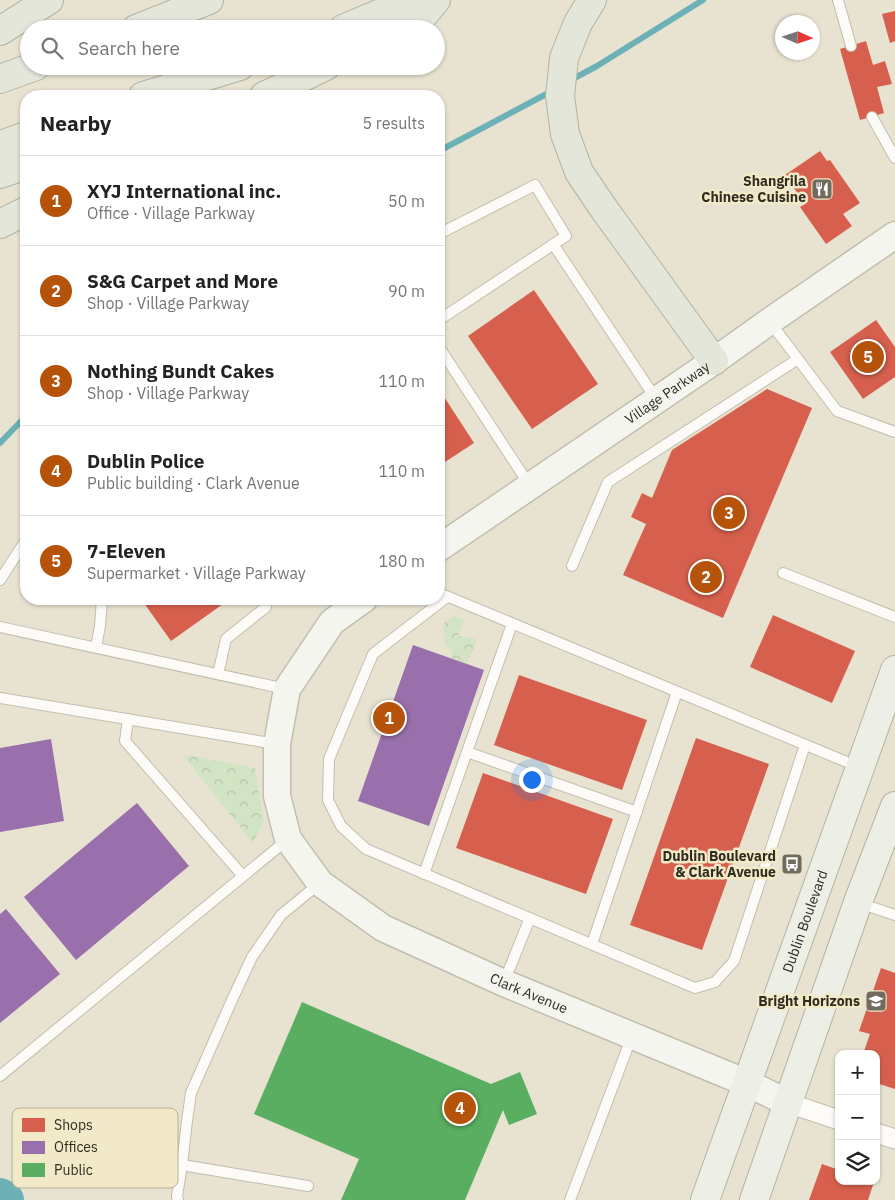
<!DOCTYPE html>
<html lang="en">
<head>
<meta charset="utf-8">
<style>
	:root { --surface:#fff; --page:#f6f6f6; --text:#222; --muted:#767676; --line:#e0e0e0; --accent:#b45309 }
	body { margin:0; font-family:"IBM Plex Sans",sans-serif; background:var(--page); color:var(--text) }
	.controls { position:absolute; right:15px; bottom:15px; display:grid; overflow:hidden; border-radius:10px; box-shadow:0 1px 4px #0004 }
	.controls button { width:45px; height:45px; display:grid; place-items:center; padding:0; border:0; border-bottom:1px solid var(--line); background:var(--surface); color:var(--text); font:25px sans-serif }
	.compass { position:absolute; left:775px; top:15px; width:45px; height:45px; border-radius:50%; background:var(--surface); box-shadow:0 1px 4px #0004; rotate:93deg }
	.you { position:absolute; left:531px; top:779px; width:18px; height:18px; margin:-12px; border:4px solid #fff; border-radius:50%; background:#1a73e8; box-shadow:0 0 0 8px #1a73e833 }
	.badge { display:grid; place-items:center; width:32px; height:32px; border-radius:50%; background:var(--accent); color:#fff; font-size:16px; font-weight:700 }
	.pin { position:absolute; translate:-50% -50%; border:2px solid #fff; box-shadow:0 1px 5px #0006 }
	.list { margin:0; padding:0; list-style:none }
	h2 { display:flex; justify-content:space-between; align-items:center; height:65px; margin:0; padding:0 20px; font-size:21px }
	h2 small { font-size:16px; font-weight:400; color:var(--muted) }
	.list li { display:grid; grid-template-columns:32px 1fr auto; gap:15px; align-items:center; box-sizing:border-box; height:90px; padding:0 20px; border-top:1px solid var(--line) }
	.list b { display:block; font-size:19px; white-space:nowrap }
	.list p { margin:0; font-size:16px; white-space:nowrap; color:var(--muted) }
	.list em { font-size:16px; font-style:normal; color:var(--muted) }
	.icon { flex:none; width:28px; height:28px; fill:none; stroke:currentColor; stroke-width:2; stroke-linecap:round; stroke-linejoin:round }
	.map { position:relative; flex:none; width:895px; height:1200px; overflow:hidden }
	.search { position:absolute; background:var(--surface); box-shadow:0 1px 4px #0004; left:20px; top:20px; width:425px; height:55px; display:flex; align-items:center; gap:12px; box-sizing:border-box; padding:0 18px; border-radius:28px; color:var(--muted); font-size:19px }
	.panel { position:absolute; background:var(--surface); box-shadow:0 1px 4px #0004; left:20px; top:90px; width:425px; height:515px; border-radius:20px }
	.map>svg:first-child { display:block }
	.park { fill:url(#park-crowns) }
	.shops { fill:#d6604d }
	.offices { fill:#9970ab }
	.public { fill:#5aae61 }
	.lines { fill:none; stroke-linecap:round; stroke-linejoin:round }
	.stream { stroke:#6db1b7; stroke-width:6 }
	.river { stroke:#6db1b7; stroke-width:38 }
	.lane-casing { stroke:#c2beaf; stroke-width:12 }
	.street-casing { stroke:#c2beaf; stroke-width:21 }
	.secondary-casing { stroke:#c2beaf; stroke-width:29 }
	.primary-casing { stroke:#b3b3a1; stroke-width:30 }
	.highway-casing { stroke:#b3b3a1; stroke-width:30 }
	.lane { stroke:#fcfbf8; stroke-width:10 }
	.street { stroke:#fcfbf8; stroke-width:19 }
	.secondary { stroke:#f5f5ef; stroke-width:26 }
	.primary { stroke:#edeee6; stroke-width:28 }
	.highway { stroke:#e4e6da; stroke-width:28 }
	.labels { text-anchor:middle; dominant-baseline:central; stroke-width:5; stroke-linejoin:round; paint-order:stroke }
	.poi-label { font-size:14px; font-weight:bold; fill:#2f2b1f; stroke:#f1e9c8; text-anchor:end }
	.street-label { font-size:14px; fill:#2f2b1f; stroke:#f1e9c8 }
	.key { fill:#f1e9c8; stroke:#b7b095; stroke-width:1 }
	.key-label { font-size:14px; fill:#2f2b1f }
</style>
</head>
<body>
<div class="map">
<svg width="895" height="1200" viewBox="0 0 895 1200">
	<defs>
		<pattern id="park-crowns" width="20" height="18" patternUnits="userSpaceOnUse" patternTransform="scale(1.25)"><rect width="20" height="18" fill="#d3e4c4"/><path d="M2 6a3 3 0 1 1 6 0M12 15a3 3 0 1 1 6 0" fill="none" stroke="#b5c4a8"/></pattern>
	</defs>
	<rect width="100%" height="100%" fill="#e8e3d1"/>
	<!-- park -->
	<path class="park" d="M453,616L464,620L458,636L477,639L467,664L451,658L452,652L445,643L443,624Z
		M182,754L255,768L264,822L253,843Z"/>
	<!-- shops -->
	<path class="shops" d="M895,11V41L890,43L882,14Z
		M866,41L873,65L885,61L892,84L877,87L884,113L860,120L840,49Z
		M820,151L827,161L830,160L860,203L843,214L852,226L826,244L800,207L805,204L785,175Z
		M534,290L598,384L532,429L468,336Z
		M876,320L895,347V377L863,399L830,352Z
		M439,389L474,443L439,466Z
		M767,389L812,408L723,618L623,575L646,524L631,517L642,493L652,498L672,450Z
		M141,599H230L171,641Z
		M773,615L855,651L832,703L750,667Z
		M519,675L647,720L622,790L494,745Z
		M696,738L769,764L702,950L630,925Z
		M483,773L613,819L586,894L456,848Z
		M881,968L895,973V1089L876,1083V1054H863L870,1034L859,1031Z
		M822,1164L839,1170V1181L874,1182L868,1200H809Z"/>
	<!-- offices -->
	<path class="offices" d="M413,645L484,670L429,826L358,801Z
		M51,739L64,821L0,832V748Z
		M137,803L189,866L76,960L24,897Z
		M6,909L60,974L0,1023V914Z"/>
	<!-- public -->
	<path class="public" d="M302,1002L491,1084L520,1072L537,1114L509,1125L503,1110L465,1200H341L359,1159L254,1114Z"/>
	<g class="lines">
		<!-- stream -->
		<path class="stream" d="M569,81L597,66L703,0
			M439,151L552,91
			M0,443L26,416"/>
		<!-- river -->
		<path class="river" d="M0,1197L5,1200"/>
		<!-- lane casing -->
		<g class="lane-casing">
			<path id="lane" d="M838,0L851,46
				M872,117L895,158
				M439,234L535,185L566,236L439,320
				M553,244L656,399
				M770,322L837,411L895,432
				M439,347L530,486
				M572,566L608,482L798,359
				M783,573L895,617
				M0,580L26,540
				M439,593L859,767
				M447,597L373,654L329,759L328,800L341,826L366,849L695,988L715,982L734,961L805,745
				M0,627L286,689
				M96,647L100,626L102,599
				M218,674L226,639L266,607
				M0,698L276,744
				M128,719L125,741L243,876
				M467,752L637,812
				M424,874L512,624
				M859,903L895,915
				M592,944L677,692
				M504,982L530,918
				M0,1076L287,840
				M182,1165L308,1186
				M178,1200L177,1196L182,1165L187,1121L191,1093L232,1000L252,957L281,915L320,883
				M570,1200L632,1036"/>
		</g>
		<!-- street casing -->
		<g class="street-casing">
			<path id="street" d="M788,1103L839,1120
				M876,1133L895,1139"/>
		</g>
		<!-- secondary casing -->
		<g class="secondary-casing">
			<g id="secondary">
				<path id="s1" d="M439,548L714,361L770,321L895,235"/>
				<path id="s2" d="M364,599L332,622L287,689L277,744V796L288,839L320,883L383,928L504,983L747,1083L788,1103"/>
			</g>
		</g>
		<!-- primary casing -->
		<g class="primary-casing">
			<g id="primary">
				<path id="s3" d="M705,1200L895,670"/>
				<path d="M754,1200L858,902L895,806"/>
			</g>
		</g>
		<!-- highway casing -->
		<g class="highway-casing">
			<path id="highway" d="M592,0L578,23L564,58L560,96L565,134L579,172L604,209L714,361
				M136,29L209,0
				M343,29L411,0
				M404,29L417,23L436,0
				M0,31L49,0
				M0,79L36,66
				M143,96L240,66
				M264,96L326,66
				M0,145L26,136
				M0,174L26,165
				M0,224L26,211"/>
		</g>
		<!-- lane -->
		<use href="#lane" class="lane"/>
		<!-- street -->
		<use href="#street" class="street"/>
		<!-- secondary -->
		<use href="#secondary" class="secondary"/>
		<!-- primary -->
		<use href="#primary" class="primary"/>
		<!-- highway -->
		<use href="#highway" class="highway"/>
	</g>
	<!-- icons -->
	<defs>
		<g id="restaurant-square" transform="scale(1.125)"><rect x="-9" y="-9" width="18" height="18" rx="4" fill="#706b5d" stroke="#f1e9c8"/><path d="M-5-6h1v4h1v-4h1v4h1v-4h1v5L-1.5 .5V6h-2V.5L-5-1ZM5-6V6H3V1.5H1.5Q1.5-4 5-6Z" fill="#fff"/></g>
		<g id="bus-square" transform="scale(1.125)"><rect x="-9" y="-9" width="18" height="18" rx="4" fill="#706b5d" stroke="#f1e9c8"/><path d="M-5-6H5V4H4V6H2V4H-2V6H-4V4H-5ZM-3.5-4V0h7V-4ZM-3.5 1.2v1.5H-2V1.2ZM2 1.2v1.5H3.5V1.2Z" fill="#fff"/></g>
		<g id="school-square" transform="scale(1.125)"><rect x="-9" y="-9" width="18" height="18" rx="4" fill="#706b5d" stroke="#f1e9c8"/><path d="M0-5L7-2L0 1L-7-2ZM-4 1L0 2.5L4 1V4Q0 6-4 4Z" fill="#fff"/></g>
	</defs>
	<g fill-rule="evenodd">
		<use href="#restaurant-square" x="822" y="189"/>
		<use href="#bus-square" x="792" y="864"/>
		<use href="#school-square" x="876" y="1001"/>
	</g>
	<g class="labels">
		<!-- poi labels -->
		<g class="poi-label">
			<text x="806" y="181">Shangrila<tspan x="806" dy="16">Chinese Cuisine</tspan></text>
			<text x="776" y="856">Dublin Boulevard<tspan x="776" dy="16">&amp; Clark Avenue</tspan></text>
			<text x="860" y="1001">Bright Horizons</text>
		</g>
		<!-- street labels -->
		<g class="street-label">
			<text stroke="none"><textPath href="#s1" startOffset="276">Village Parkway</textPath></text>
			<text stroke="none"><textPath href="#s3" startOffset="296">Dublin Boulevard</textPath></text>
			<text stroke="none"><textPath href="#s2" startOffset="564">Clark Avenue</textPath></text>
		</g>
	</g>
	<!-- legend -->
	<rect x="12" y="1108" width="166" height="80" rx="8" class="key"/>
	<rect x="22" y="1118" width="23" height="14" fill="#d6604d"/>
	<rect x="22" y="1141" width="23" height="13" fill="#9970ab"/>
	<rect x="22" y="1163" width="23" height="14" fill="#5aae61"/>
	<g class="key-label">
		<text x="54" y="1130">Shops</text>
		<text x="54" y="1152">Offices</text>
		<text x="54" y="1175">Public</text>
	</g>
</svg>
<div class="controls">
<button>+</button>
<button>−</button>
<button><svg class="icon" aria-label="layers" viewBox="0 0 24 24"><path d="M12 4l9 5-9 5-9-5zM3 14l9 5 9-5"/></svg></button>
</div>
<svg class="compass" viewBox="-18 -18 36 36"><path d="M0-13l5 13h-10z" fill="#e53935"/><path d="M0 13l5-13h-10z" fill="#767676"/></svg>
<div class="you"></div>
<div class="pin badge" style="left:389px;top:718px">1</div>
<div class="pin badge" style="left:706px;top:577px">2</div>
<div class="pin badge" style="left:729px;top:513px">3</div>
<div class="pin badge" style="left:460px;top:1108px">4</div>
<div class="pin badge" style="left:868px;top:357px">5</div>
<div class="search"><svg class="icon" aria-label="search" viewBox="0 0 24 24"><circle cx="10" cy="10" r="6"/><path d="M15 15l6 6"/></svg>Search here</div>
<section class="panel">
<h2>Nearby<small>5 results</small></h2>
<ul class="list">
<li><span class="badge">1</span><div><b>XYJ International inc.</b><p>Office · Village Parkway</p></div><em>50 m</em></li>
<li><span class="badge">2</span><div><b>S&amp;G Carpet and More</b><p>Shop · Village Parkway</p></div><em>90 m</em></li>
<li><span class="badge">3</span><div><b>Nothing Bundt Cakes</b><p>Shop · Village Parkway</p></div><em>110 m</em></li>
<li><span class="badge">4</span><div><b>Dublin Police</b><p>Public building · Clark Avenue</p></div><em>110 m</em></li>
<li><span class="badge">5</span><div><b>7-Eleven</b><p>Supermarket · Village Parkway</p></div><em>180 m</em></li>
</ul>
</section>
</div>
</body>
</html>
